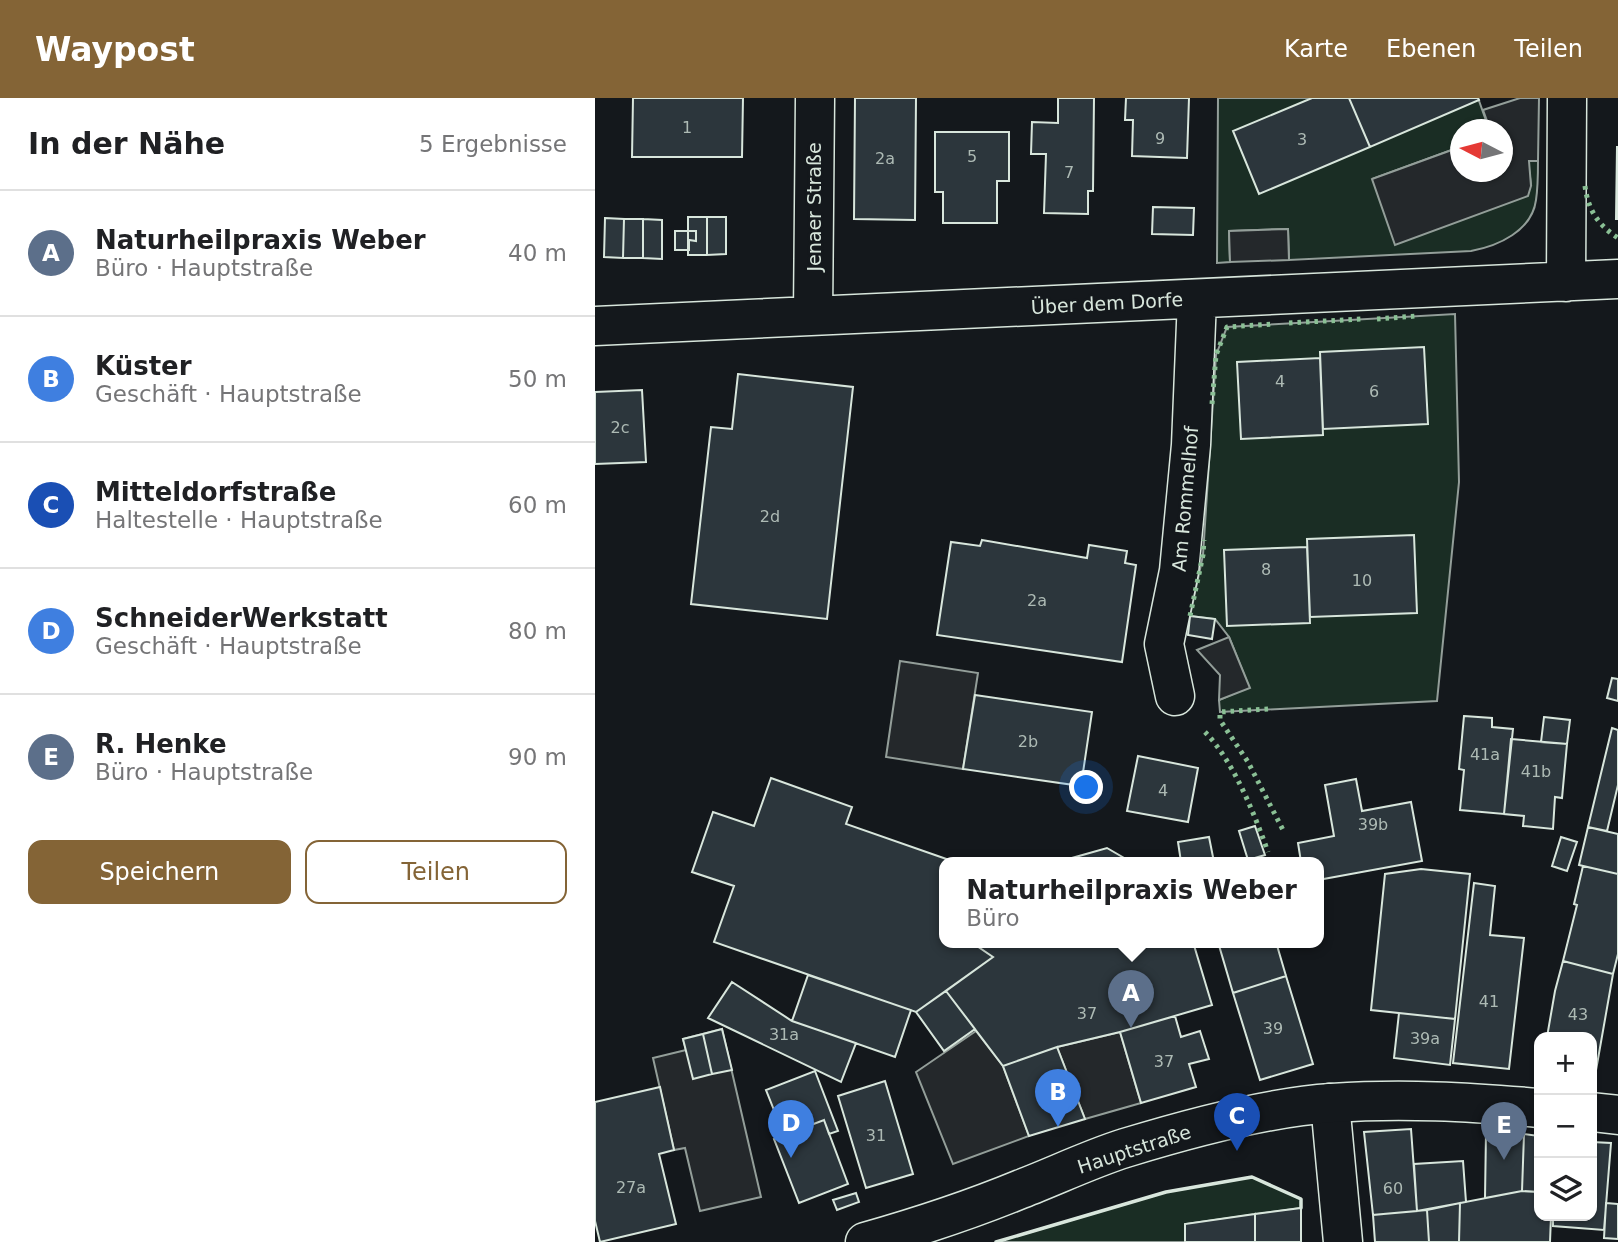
<!DOCTYPE html>
<html lang="de">
<head>
<meta charset="utf-8">
<style>
	:root { --surface:#fff; --page:#f2f2f2; --text:#202124; --muted:#757577; --line:#e0e0e0; --accent:#846436 }
	body { margin:0; font-family:"DejaVu Sans",sans-serif; background:var(--page); color:var(--text) }
	.controls { position:absolute; right:21px; bottom:21px; display:grid; overflow:hidden; border-radius:14px; box-shadow:0 2px 5px #0004 }
	.controls button { width:63px; height:63px; display:grid; place-items:center; padding:0; border:0; border-bottom:2px solid var(--line); background:var(--surface); color:var(--text); font:35px sans-serif }
	.compass { position:absolute; left:855px; top:21px; width:63px; height:63px; border-radius:50%; background:var(--surface); box-shadow:0 2px 5px #0004; rotate:276deg }
	.you { position:absolute; left:492px; top:690px; width:24px; height:24px; margin:-18px; border:5px solid #fff; border-radius:50%; background:#1a73e8; box-shadow:0 0 0 10px #1a73e833 }
	.badge { display:grid; place-items:center; width:46px; height:46px; border-radius:50%; background:var(--accent); color:#fff; font-size:23px; font-weight:700 }
	.pin { position:absolute; translate:-50% -58px; filter:drop-shadow(0 2px 4px #0008) }
	.pin::after { content:''; position:absolute; top:37px; width:24px; height:21px; background:inherit; clip-path:polygon(0 0,100% 0,50% 100%) }
	.popup { position:absolute; left:344px; top:759px; width:385px; height:91px; box-sizing:border-box; display:grid; place-content:center; border-radius:14px; background:var(--surface); filter:drop-shadow(0 2px 5px #0005); font-size:23px; white-space:nowrap; color:var(--muted) }
	.popup b { font-size:26px; color:var(--text) }
	.popup::after { content:''; position:absolute; left:50%; top:100%; margin-left:-14px; border:14px solid transparent; border-top-color:var(--surface) }
	.list { margin:0; padding:0; list-style:none }
	h2 { display:flex; justify-content:space-between; align-items:center; height:91px; margin:0; padding:0 28px; font-size:30px }
	h2 small { font-size:23px; font-weight:400; color:var(--muted) }
	.list li { display:grid; grid-template-columns:46px 1fr auto; gap:21px; align-items:center; box-sizing:border-box; height:126px; padding:0 28px; border-top:2px solid var(--line) }
	.list b { display:block; font-size:26px; white-space:nowrap }
	.list p { margin:0; font-size:23px; white-space:nowrap; color:var(--muted) }
	.list em { font-size:23px; font-style:normal; color:var(--muted) }
	.actions { display:flex; gap:14px; padding:21px 28px }
	.actions a { flex:1; padding:16px 0; border:2px solid var(--accent); border-radius:14px; text-align:center; font-size:24px; color:var(--accent) }
	.actions .main { background:var(--accent); color:#fff }
	.icon { flex:none; width:38px; height:38px; fill:none; stroke:currentColor; stroke-width:2; stroke-linecap:round; stroke-linejoin:round }
	.map { position:relative; flex:none; width:1023px; height:1144px; overflow:hidden }
	header { display:flex; align-items:center; gap:42px; box-sizing:border-box; height:98px; padding:0 35px; background:var(--accent); color:#fff }
	header strong { font-size:33px }
	nav { display:flex; gap:38px; margin-inline-start:auto; font-size:24px }
	main { display:flex }
	aside { flex:1; background:var(--surface) }
	.map>svg:first-child { display:block }
	.green { fill:#1a2d24; stroke:#939e99; stroke-width:2 }
	.parking { fill:#24282b; stroke:#939e99; stroke-width:2 }
	.building { fill:#2c363c; stroke:#d8e6dc; stroke-width:2 }
	.lines { fill:none; stroke-linecap:round; stroke-linejoin:round }
	.street-casing { stroke:#d8e6dc; stroke-width:41 }
	.secondary-casing { stroke:#d8e6dc; stroke-width:41 }
	.street { stroke:#14181c; stroke-width:38 }
	.secondary { stroke:#14181c; stroke-width:38 }
	.hedge { stroke:#8ac095; stroke-width:5; stroke-dasharray:3.5 5; stroke-linecap:butt }
	.wall { stroke:#d8e6dc; stroke-width:3.5 }
	.labels { text-anchor:middle; dominant-baseline:central; stroke-width:5; stroke-linejoin:round; paint-order:stroke }
	.number-label { font-size:16px; fill:#adbab4 }
	.street-label { font-size:19px; fill:#d8e6dc; stroke:#14181c }
</style>
</head>
<body>
<header>
<strong>Waypost</strong>
<nav><a>Karte</a><a>Ebenen</a><a>Teilen</a></nav>
</header>
<main>
<aside>
<h2>In der Nähe<small>5 Ergebnisse</small></h2>
<ul class="list">
<li><span class="badge" style="background:#5c6f8a">A</span><div><b>Naturheilpraxis Weber</b><p>Büro · Hauptstraße</p></div><em>40 m</em></li>
<li><span class="badge" style="background:#3f7fe0">B</span><div><b>Küster</b><p>Geschäft · Hauptstraße</p></div><em>50 m</em></li>
<li><span class="badge" style="background:#1a4fb4">C</span><div><b>Mitteldorfstraße</b><p>Haltestelle · Hauptstraße</p></div><em>60 m</em></li>
<li><span class="badge" style="background:#3f7fe0">D</span><div><b>SchneiderWerkstatt</b><p>Geschäft · Hauptstraße</p></div><em>80 m</em></li>
<li><span class="badge" style="background:#5c6f8a">E</span><div><b>R. Henke</b><p>Büro · Hauptstraße</p></div><em>90 m</em></li>
</ul>
<div class="actions"><a class="main">Speichern</a><a>Teilen</a></div>
</aside>
<div class="map">
<svg width="1023" height="1144" viewBox="0 0 1023 1144">
	<rect width="100%" height="100%" fill="#14181c"/>
	<!-- green -->
	<path class="green" d="M623,0H883L894,31L866,32L865,49L777,81L936,87L933,63H943C943,76 943,89 941,102C937,133 903,148 876,153L694,162L693,131L634,133L635,164L622,165Z
		M860,216L864,384L842,603L625,614L624,602L654,589L634,539L620,521L595,518L608,457L621,257L632,229Z
		M657,1079L706,1101V1110L590,1126V1144H401L571,1094Z"/>
	<!-- parking -->
	<path class="parking" d="M925,0H944L943,63H934L936,88L933,98L800,147L777,81L865,49L866,74H908V32L895,31L888,12Z
		M693,131L694,162L635,164L634,133Z
		M634,539L655,590L624,602L625,577L602,552Z
		M305,563L383,575L368,671L291,659Z
		M127,931L166,1099L105,1113L90,1050L79,1052L58,960L91,952L88,941Z
		M381,933L408,968L434,1038L358,1066L321,974Z
		M525,934L546,1005L490,1021L462,949Z"/>
	<!-- building -->
	<path class="building" d="M38,0H148L147,59H37Z
		M260,0H321L320,122L259,121Z
		M463,0H499L498,93H493V116L449,115L451,56H436L437,24L463,25Z
		M531,0H594L592,60L537,58L538,22H530Z
		M717,0H754L775,49L664,96L638,33Z
		M754,0H883L884,2L775,49Z
		M340,34H414V83H402V125H348V94H340Z
		M1022,49H1023V121H1021Z
		M558,109L599,110L598,137L557,136Z
		M93,119H112V157H93Z
		M112,119H131V156L112,157Z
		M10,120L29,121L28,160L9,159Z
		M29,121H48V160H28Z
		M48,121L67,122V161L48,160Z
		M80,133H101V143L94,142V152H80Z
		M829,249L833,326L728,331L725,254Z
		M725,260L728,337L646,341L642,264Z
		M143,276L258,289L232,521L96,506L116,329L137,331Z
		M47,292L51,364L0,366V294Z
		M819,437L822,515L715,519L712,441Z
		M387,442L492,460L494,447L532,453L530,465L541,467L527,564L342,537L356,444L385,448Z
		M712,449L715,525L632,528L629,452Z
		M595,518L620,521L617,541L593,537Z
		M1017,580L1023,581V603L1012,600Z
		M380,597L497,614L486,688L368,671Z
		M869,618L897,620V629L918,631L909,716L865,712L869,672L864,671Z
		M949,619L975,622L972,646L946,644Z
		M1017,630L1023,632V687L1012,733L993,729Z
		M916,641L972,646L967,700L960,699L958,731L928,728L929,718L909,716Z
		M543,658L603,670L593,724L532,713Z
		M176,680L257,709L251,726L360,764H349V844H376L398,859L321,914L119,844L139,788L97,774L118,714L159,728Z
		M761,681L767,713L816,704L827,763L723,782V764H706L703,745L739,738L730,687Z
		M660,728L670,757L653,762L644,733Z
		M993,729L1023,736V776L984,767Z
		M614,739L619,764H586L583,744Z
		M966,739L982,744L972,773L957,768Z
		M512,750L536,764H479L477,760Z
		M988,768L1023,776V856L1018,876L968,863L982,807L979,806Z
		M826,771L875,776L860,921L776,912L790,776Z
		M879,785L900,788L895,837L929,840L914,971L858,965Z
		M376,844H598L617,907L525,934L462,949L408,968L351,893L398,859Z
		M623,844H681L691,878L638,895Z
		M968,863L1018,876L1000,978L997,977V939H952L960,893Z
		M213,877L316,912L300,959L197,923Z
		M691,878L718,966L665,982L638,895Z
		M137,884L197,923L261,945L246,984L113,920Z
		M351,893L380,931L349,953L321,914Z
		M804,915L860,921L855,967L799,960Z
		M580,918L586,939L605,933L614,961L594,966L601,989L546,1005L525,934Z
		M127,931L137,972L117,976L108,936Z
		M108,936L117,976L98,981L88,941Z
		M462,949L490,1021L434,1038L408,968Z
		M220,973L243,1033L234,1036L229,1022L189,1037L171,992Z
		M290,983L318,1076L271,1090L243,998Z
		M65,989L79,1052L64,1056L81,1126L5,1144L0,1123V1004Z
		M229,1022L253,1086L204,1105L179,1041Z
		M816,1031L822,1113L778,1117L769,1034Z
		M891,1034L929,1036L927,1093L890,1100Z
		M929,1036L944,1038L942,1094L927,1093Z
		M997,1044L1016,1045L1009,1132L958,1128V1118H997Z
		M868,1063L871,1104L822,1113L819,1066Z
		M927,1093L944,1094V1118H956L955,1144H864L865,1105Z
		M261,1095L264,1104L242,1112L238,1102Z
		M865,1105L864,1144H834L832,1112Z
		M1011,1105L1023,1106V1141L1009,1140Z
		M706,1110V1144H660V1116Z
		M832,1112L834,1144H780L778,1117Z
		M660,1116V1144H590V1126Z"/>
	<g class="lines">
		<!-- street casing -->
		<g class="street-casing">
			<path id="street" d="M971,184L972,0
				M218,218L220,0
				M0,228L1023,181
				M580,598L569,546L584,473L596,347L602,201
				M735,1005L748,1144"/>
		</g>
		<!-- secondary casing -->
		<g class="secondary-casing">
			<path id="secondary" d="M997,1014L1023,1017
				M270,1144C323,1129 375,1112 426,1091C460,1078 495,1061 530,1050C592,1031 673,1009 737,1005C808,1000 874,1004 944,1010"/>
		</g>
		<!-- street -->
		<use href="#street" class="street"/>
		<!-- secondary -->
		<use href="#secondary" class="secondary"/>
		<!-- hedge -->
		<path class="hedge" d="M990,88C993,112 1003,127 1023,140
			M782,221L821,218
			M694,225L766,221
			M617,306L621,257L632,229L679,226
			M595,518L608,457L609,442
			M673,611L625,614V622L653,664L688,732
			M610,634C639,664 659,715 673,754"/>
		<!-- wall -->
		<path class="wall" d="M401,1144L571,1094L657,1079L706,1101V1110"/>
	</g>
	<g class="labels">
		<!-- number labels -->
		<g class="number-label">
			<text x="92" y="29">1</text>
			<text x="565" y="40">9</text>
			<text x="707" y="41">3</text>
			<text x="377" y="58">5</text>
			<text x="290" y="60">2a</text>
			<text x="474" y="74">7</text>
			<text x="685" y="283">4</text>
			<text x="779" y="293">6</text>
			<text x="25" y="329">2c</text>
			<text x="175" y="418">2d</text>
			<text x="671" y="471">8</text>
			<text x="767" y="482">10</text>
			<text x="442" y="502">2a</text>
			<text x="433" y="643">2b</text>
			<text x="890" y="656">41a</text>
			<text x="941" y="673">41b</text>
			<text x="568" y="692">4</text>
			<text x="778" y="726">39b</text>
			<text x="894" y="903">41</text>
			<text x="492" y="915">37</text>
			<text x="983" y="916">43</text>
			<text x="678" y="930">39</text>
			<text x="189" y="936">31a</text>
			<text x="830" y="940">39a</text>
			<text x="569" y="963">37</text>
			<text x="281" y="1037">31</text>
			<text x="36" y="1089">27a</text>
			<text x="798" y="1090">60</text>
		</g>
		<!-- street labels -->
		<g class="street-label">
			<text transform="translate(219 109) rotate(-90)">Jenaer Straße</text>
			<text transform="translate(512 205) rotate(-3)">Über dem Dorfe</text>
			<text transform="translate(590 401) rotate(-85)">Am Rommelhof</text>
			<text transform="translate(539 1051) rotate(-18)">Hauptstraße</text>
		</g>
	</g>
</svg>
<div class="controls">
<button>+</button>
<button>−</button>
<button><svg class="icon" aria-label="layers" viewBox="0 0 24 24"><path d="M12 4l9 5-9 5-9-5zM3 14l9 5 9-5"/></svg></button>
</div>
<svg class="compass" viewBox="-18 -18 36 36"><path d="M0-13l5 13h-10z" fill="#e53935"/><path d="M0 13l5-13h-10z" fill="#757577"/></svg>
<div class="you"></div>
<div class="pin badge" style="left:536px;top:930px;background:#5c6f8a">A</div>
<div class="popup"><b>Naturheilpraxis Weber</b>Büro</div>
<div class="pin badge" style="left:463px;top:1029px;background:#3f7fe0">B</div>
<div class="pin badge" style="left:642px;top:1053px;background:#1a4fb4">C</div>
<div class="pin badge" style="left:196px;top:1060px;background:#3f7fe0">D</div>
<div class="pin badge" style="left:909px;top:1062px;background:#5c6f8a">E</div>
</div>
</main>
</body>
</html>
